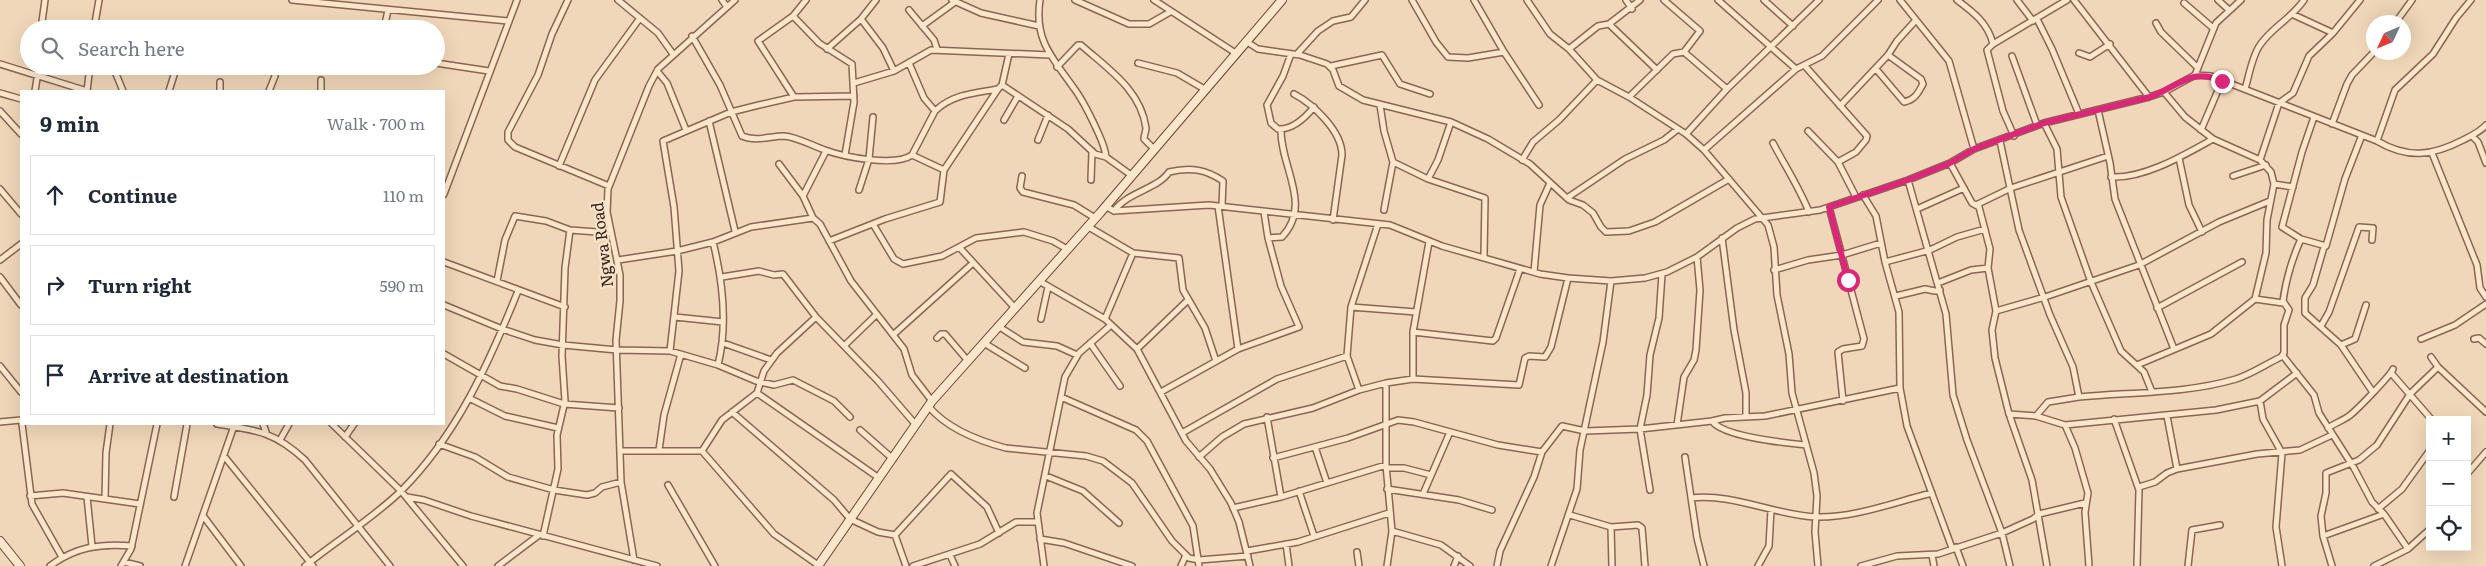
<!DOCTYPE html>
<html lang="en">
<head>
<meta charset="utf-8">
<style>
	:root { --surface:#fff; --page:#f6f6f7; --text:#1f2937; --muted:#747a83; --line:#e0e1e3 }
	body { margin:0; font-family:Literata,serif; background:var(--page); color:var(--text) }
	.controls { position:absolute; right:15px; bottom:15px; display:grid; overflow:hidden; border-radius:0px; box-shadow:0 5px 20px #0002 }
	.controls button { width:45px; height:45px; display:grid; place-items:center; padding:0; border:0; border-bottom:1px solid var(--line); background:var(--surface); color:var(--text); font:25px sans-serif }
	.compass { position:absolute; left:2366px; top:15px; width:45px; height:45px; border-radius:50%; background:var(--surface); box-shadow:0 5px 20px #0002; rotate:226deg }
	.stop { position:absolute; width:15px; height:15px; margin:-11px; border:4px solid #db2777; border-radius:50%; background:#fff }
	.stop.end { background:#db2777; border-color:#fff; box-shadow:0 1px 5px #0008 }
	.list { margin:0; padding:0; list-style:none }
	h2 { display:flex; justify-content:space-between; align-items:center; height:65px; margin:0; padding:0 20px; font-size:21px }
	h2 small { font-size:16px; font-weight:400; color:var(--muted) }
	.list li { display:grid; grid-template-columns:32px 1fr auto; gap:15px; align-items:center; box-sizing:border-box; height:80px; margin:0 10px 10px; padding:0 10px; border:1px solid var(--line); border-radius:0px }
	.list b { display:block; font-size:19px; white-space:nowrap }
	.list em { font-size:16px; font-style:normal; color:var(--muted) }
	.icon { flex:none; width:28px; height:28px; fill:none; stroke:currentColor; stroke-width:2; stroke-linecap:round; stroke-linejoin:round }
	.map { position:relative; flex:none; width:2486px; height:566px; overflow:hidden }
	.search { position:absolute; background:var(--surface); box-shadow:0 5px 20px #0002; left:20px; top:20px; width:425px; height:55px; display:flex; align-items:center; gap:12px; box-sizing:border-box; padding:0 18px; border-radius:28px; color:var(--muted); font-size:19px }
	.panel { position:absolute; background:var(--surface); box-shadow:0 5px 20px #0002; left:20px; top:90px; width:425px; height:335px; border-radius:0px }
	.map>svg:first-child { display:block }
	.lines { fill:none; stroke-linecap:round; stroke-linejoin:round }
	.street-casing { stroke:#886653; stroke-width:8 }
	.secondary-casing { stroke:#694736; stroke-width:10 }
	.street { stroke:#fbe6cc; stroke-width:5 }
	.secondary { stroke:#fbe6cc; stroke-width:8 }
	.route { stroke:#db2777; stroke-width:6 }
	.labels { text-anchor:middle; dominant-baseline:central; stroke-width:4.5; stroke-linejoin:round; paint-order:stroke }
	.street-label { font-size:16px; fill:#352219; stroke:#f8e2c9 }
</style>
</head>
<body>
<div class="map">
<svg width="2486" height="566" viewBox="0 0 2486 566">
	<rect width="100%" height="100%" fill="#f1d7b9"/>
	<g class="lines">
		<!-- street casing -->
		<g class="street-casing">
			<path id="street" d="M292,0L508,21
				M568,0L552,34L538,75L508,132V140L515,147L609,186
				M618,0L658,33L673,54
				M722,0L727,7
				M876,0L861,19L883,48L894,71
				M952,0L981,13L1039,26
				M1040,0C1034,40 1052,57 1073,87C1083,100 1089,113 1096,128C1100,137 1105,146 1106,157
				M1075,0L1129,24H1149L1170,12
				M1154,0L1237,54
				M1412,0L1436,42L1448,57L1468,58L1504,52
				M1474,0L1504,52L1539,105
				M1527,0L1550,34L1569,49L1597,80L1629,97L1686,134L1704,150L1768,225L1774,247L1777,295L1789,354L1792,393L1814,473L1817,496L1815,532L1818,566
				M1626,0L1632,9
				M1664,0L1700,31L1684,52
				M1718,0L1796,69
				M1764,0L1793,26
				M1900,0L1949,61L1974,149
				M1957,0C1973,12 1988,23 1993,44
				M2017,0L2033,21
				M2074,0L2149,97
				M2218,0L2229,10
				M2184,3L2213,28
				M909,10L934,40L937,49
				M2294,15L2333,33
				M793,16L819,43L852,64L854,102L845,155
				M2037,19L2052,49L2079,114
				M2396,22L2412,0
				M2156,23L2161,32L2198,68
				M1609,24L1657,70
				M922,26L955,2
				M41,29L45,0
				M94,29L99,0
				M384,29L388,10
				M692,36L720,85L742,136C756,142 771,136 784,136C797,137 813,146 825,150C844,157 895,167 912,155L935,111C953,94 975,93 998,89L1002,85L1009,54
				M1247,42L1258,49L1300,55L1327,64L1333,70L1339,86L1363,100L1451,122L1488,139L1530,164L1569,200L1583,205L1593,213L1601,227L1606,232L1629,231L1655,222L1729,179
				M827,49L861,19
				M1569,49L1598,26L1609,24L1640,0
				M2079,53L2090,57L2110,44
				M1291,54L1283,76L1267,105L1271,123L1278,129C1293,130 1305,118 1314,107
				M1297,54L1318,31L1333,21L1351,17L1365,0
				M2012,56L2037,125
				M436,63L489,71
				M909,63L924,98L935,111
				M1138,63L1177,73L1206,90
				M0,64L87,91L90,66
				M1331,66L1382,55L1400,84L1430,94
				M1805,66L1867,136L1866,140L1856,152L1838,162
				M1057,67L1078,45H1081C1108,69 1141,90 1146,128C1146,132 1144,135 1144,139L1154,149
				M114,69L123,91
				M1876,69L1904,102C1915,100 1918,93 1923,84L1921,79L1888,55
				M657,71L667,83L686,130
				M2195,75L2216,23L2241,0
				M220,82V91
				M854,83L894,71L931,50L1050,55
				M1002,85L1068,129L1095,154L1106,157L1131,175
				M2245,89C2249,76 2252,56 2260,45C2272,27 2291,19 2304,0
				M35,91L39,66
				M169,91L174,75
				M269,91L275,76
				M321,91V80
				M0,93L21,99
				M1294,94C1313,104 1342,131 1342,155L1333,220
				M794,97L758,41L793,16L806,0
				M1629,97L1673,54L1684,52L1727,89
				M1380,105L1384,131L1393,162L1428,179L1485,198L1484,256
				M1840,106L1888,55L1897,41L1916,20
				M2098,110L2110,163L2115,199L2174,349
				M0,111L21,134
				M2314,117L2302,152L2282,227L2301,239L2326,246L2345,179L2362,135
				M1004,120L1018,96
				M709,121L735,231
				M2044,123L2057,149L2061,197L2091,282L2121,351L2144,372L2152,392
				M2332,124L2347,84L2352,75L2374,52
				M2201,130L2222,81
				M1808,131L1838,162L1856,197
				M1686,134L1727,89L1819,0
				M2014,136L2003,111L1987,50L1993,44L2067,0
				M2472,136L2478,142L2486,163
				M1038,140L1048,115
				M2000,141L2019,230L2050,315L2073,367L2079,397C2132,392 2185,394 2236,379C2252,374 2266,364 2281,357L2284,353V325L2289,310L2283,301C2286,279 2292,259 2301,239
				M2377,141L2395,90L2433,54L2456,18L2471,0
				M1773,143C1785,166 1799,187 1809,212
				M1704,150L1796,69L1822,56L1878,0
				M2432,153L2477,265L2480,288L2486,297
				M912,155L944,170
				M2179,158L2189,205L2202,232
				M1522,160L1533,142L1559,120L1597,80
				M2260,160L2279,103L2293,93L2309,56L2333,33L2360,0
				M1950,163L1972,203L1979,207L1990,249L1988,268L1996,311L1992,330L1995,358L2009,414L2032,480L2047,566
				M779,164L803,196L813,218L820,224L851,281L904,349L912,375L932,401
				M559,166L595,80L640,18
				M1022,176L1020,188L1023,192L1074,205L1095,218
				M2233,176L2266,165
				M2111,177C2144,179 2184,155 2213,139
				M1428,179L1438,160L1451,122
				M1091,180L1092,151
				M1908,180L1946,314L1953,395L1967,440L2002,533L2010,566
				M2274,184L2293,187
				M0,189L21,214
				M859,190L869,159L873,117
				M444,194L517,0
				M1863,195L1876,216L1885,262L1899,312L1900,388L1907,426L1952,548
				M803,196L826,151
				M1567,198L1625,159L1664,140L1678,129
				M1976,205L2011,188L2108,156
				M1105,206L1114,211L1209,205L1390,225L1442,246L1540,274L1568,278L1611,281L1645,278L1667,272L1697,257L1737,228L1755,219L1820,210L1908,180L1950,163L1974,149L2044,123L2149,97L2164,92L2195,75L2211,76L2377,141C2408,159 2432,156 2463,140C2471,136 2480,132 2486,125
				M1218,206L1238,349
				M1829,207L1864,339L1862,346L1843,349L1838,352L1843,401
				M1917,209L1964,188
				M1384,210L1393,162
				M1114,211C1127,192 1158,189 1169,172C1190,167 1205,169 1223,181L1222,206
				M873,224L894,259L903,264L942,256L976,238L1024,232L1053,241L1067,249
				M1087,226L1133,253L1179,258L1183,290L1205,328L1216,361
				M1268,238L1282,237C1313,204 1280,167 1281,129
				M1722,238L1734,330L1746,393V416
				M829,241L885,219L940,202L944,170L998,89
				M713,242C723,282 728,324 718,365
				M959,247L1015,308
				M2324,247L2313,285L2305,298V313L2341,345L2372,391
				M0,260L21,244
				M618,260L677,251L713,242L751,227L813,218
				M444,262L565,307
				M1885,262L1930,250L1957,237L1985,229
				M1774,270L1808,260L1842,255L1881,243
				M1534,272L1540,205L1550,183
				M0,277L21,305
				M722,277L759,271L774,275L783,274L816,317L878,381L916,425
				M497,281L505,240L515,216L546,221L570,230L611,233
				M1039,281L1105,319L1137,349L1186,441L1210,469L1231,503L1239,522L1250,566
				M1938,283L1971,270L1988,268
				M1896,296L1925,289L1935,291L1940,290
				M2255,299L2283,303
				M444,305L502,329L535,340L563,345L617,350L670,351L718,365L756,381L774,385L793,380L834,401L850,417
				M1351,307L1416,312
				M2157,308L2242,262
				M1996,311L2045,297L2139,265L2219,222L2270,201
				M675,317L723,322
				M1041,319L1048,287
				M1105,319L1133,253
				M998,326L1023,342L1057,346L1077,355
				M2321,326L2329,312L2359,227L2373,228L2372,240
				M1413,332L1493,341L1496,338L1520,269
				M893,335L973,263
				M937,338L941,334H945L968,361
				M2421,339L2455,325L2486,304
				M2474,339L2479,338L2486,344
				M723,343L771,360
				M984,343L1025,368
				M1090,343L1120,386
				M2341,345L2355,339L2366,305
				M844,346L876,315
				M1137,349L1188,300
				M670,351L679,271L674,207L663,141L731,112L759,105L794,97L854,96
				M444,354L500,386L517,389L564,404L619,408
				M2283,356L2314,395L2319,413L2354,468L2372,502L2384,514L2408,549
				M2431,357L2438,367L2486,412
				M2137,365L2211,334L2255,299L2266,253L2267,220L2274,184L2271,172L2260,160L2213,139L2185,117L2164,92
				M0,366L21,392
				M2392,374L2432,420
				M1413,379V332L1429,242
				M1386,383V465L1392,531L1387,566
				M1359,390L1347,356L1351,307L1378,224
				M1161,392L1238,349L1299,327L1281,286L1268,238L1264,212
				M757,393L879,478
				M1061,397L1136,430L1147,441L1193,526L1199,566
				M469,398L505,416L558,428
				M2260,401L2263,419L2282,453L2276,527L2282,566
				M929,407C948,429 979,441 1006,448L1086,456L1103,461L1132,483L1172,541L1189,558L1199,560L1248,556
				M732,412L834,500L850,519L878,532L895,535L906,566
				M2009,414L2036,416L2065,425L2216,410L2260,401L2297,373
				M2036,416L2048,402L2079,397
				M2167,416L2177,469
				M1267,417L1281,497
				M2114,419L2139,490L2137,566
				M1712,421C1723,437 1786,443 1806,445
				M0,422L21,420
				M22,424L32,504L62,557
				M217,424C257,430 275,432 305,460L390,566
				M263,424L266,432
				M332,424L401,491L463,566
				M1677,425L1684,377L1694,360L1696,350L1700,290L1697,257
				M2065,425L2075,448L2088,493L2085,512L2089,566
				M2328,428C2335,423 2342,421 2349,416C2356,411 2391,375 2393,369
				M860,430L893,459
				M1182,433L1277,379L1347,356
				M345,437L354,424
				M280,440L289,424
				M439,444L475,457L508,477L554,490L587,495L595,493L602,487L621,482
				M1315,447L1327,483
				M659,450L664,415L681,354
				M620,451H702L774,534L818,565
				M702,451L722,420L757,393L764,371L777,353L816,317
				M224,456L313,566
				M1199,457L1222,437L1244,424L1313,408L1359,390L1386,383L1413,379L1519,385L1525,358L1529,356L1545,357L1551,347L1568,278
				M1685,457L1697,538L1704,566
				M1273,458L1348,438L1398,420L1414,422L1498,445L1542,452
				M1386,468H1404L1431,475
				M2467,474L2486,452
				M1046,476L1083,491L1119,523
				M668,485L715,566
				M2139,487L2155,482L2167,473L2177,469L2257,454L2300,450L2332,435
				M1387,489L1459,500L1492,510
				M1650,490L1640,429L1647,395L1650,355L1659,318L1662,274
				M1299,491L1314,536
				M1423,494L1450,432
				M30,496L63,493L140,504
				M87,497L92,546
				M174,497L187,424
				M407,497L424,500L471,516L657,566
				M1691,498C1733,493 1774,515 1816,517C1855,518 1894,502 1932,493
				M105,499L106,453L110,424
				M1233,508L1281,497L1386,465
				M2378,509L2402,489L2430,450
				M1570,515L1611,527L1638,525L1642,528L1645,566
				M204,517L241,566
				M1611,527L1612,566
				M1392,531L1441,545L1470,566
				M895,535L951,474L987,507L999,533
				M543,536L558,469L557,435L565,401L562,356L565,268L570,230
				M2323,536L2384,514
				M1040,539L1064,543L1132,566
				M1286,544L1289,566
				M1956,547L1963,566
				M1247,551L1298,542L1389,513
				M1357,552L1359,566
				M950,555L955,566
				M1932,555L1934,566
				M634,560L621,482L616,340L620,301V275L607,212L608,189L649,86L658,69L735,0
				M124,562L140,566
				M50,566C75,547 101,543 132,546
				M121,566L131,549L157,424
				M185,566L234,426
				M305,566C336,541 372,519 401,491C457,435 489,363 518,291
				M498,566L539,535
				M913,566L980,544L1016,522H1038
				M1044,566L1037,513L1065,377L1079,353L1111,325
				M1181,566L1186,555
				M1454,566L1458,556
				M1497,566L1500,551L1534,477L1542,452L1562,426L1585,431L1640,429L1712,421L1725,418L1765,416L1900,388
				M1551,566L1577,489L1580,450L1603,342L1611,281
				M1758,566L1769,546L1771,510
				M1861,566L1897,556L1938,554L2002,533L2033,519L2039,514L2085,503
				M2188,566L2192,530L2220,525
				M2332,566L2323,536L2321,516L2326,493V473L2359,460L2377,445L2410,394L2438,367
				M2374,566L2408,549L2430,529"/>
		</g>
		<!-- secondary casing -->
		<g class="secondary-casing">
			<path id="secondary" d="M0,541L20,566
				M818,566L932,401L1100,213L1282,0"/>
		</g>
		<!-- street -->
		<use href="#street" class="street"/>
		<!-- secondary -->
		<use href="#secondary" class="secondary"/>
	</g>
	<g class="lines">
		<!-- route -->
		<path class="route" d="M1848,280L1829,207L1908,180L1950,163L1974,149L2044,123L2150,97C2178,87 2190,67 2222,81"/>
	</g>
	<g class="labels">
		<!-- street labels -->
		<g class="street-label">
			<text transform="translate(601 245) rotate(-97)">Ngwa Road</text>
		</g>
	</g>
</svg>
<div class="controls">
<button>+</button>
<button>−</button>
<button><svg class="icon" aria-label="locate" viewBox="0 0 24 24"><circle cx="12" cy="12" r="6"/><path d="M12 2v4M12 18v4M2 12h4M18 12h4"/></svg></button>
</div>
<svg class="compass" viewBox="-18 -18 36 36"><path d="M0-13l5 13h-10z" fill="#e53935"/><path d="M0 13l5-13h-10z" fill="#747a83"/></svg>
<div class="stop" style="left:1848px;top:280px"></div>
<div class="stop end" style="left:2222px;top:81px"></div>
<div class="search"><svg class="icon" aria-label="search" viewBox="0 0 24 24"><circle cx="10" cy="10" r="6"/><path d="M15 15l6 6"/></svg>Search here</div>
<section class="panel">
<h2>9 min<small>Walk · 700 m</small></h2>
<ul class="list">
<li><svg class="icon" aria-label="ahead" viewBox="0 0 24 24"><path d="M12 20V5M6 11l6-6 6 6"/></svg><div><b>Continue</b></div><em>110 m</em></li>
<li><svg class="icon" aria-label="right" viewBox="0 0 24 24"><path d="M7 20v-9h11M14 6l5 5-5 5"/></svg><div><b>Turn right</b></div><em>590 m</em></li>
<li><svg class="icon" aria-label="arrive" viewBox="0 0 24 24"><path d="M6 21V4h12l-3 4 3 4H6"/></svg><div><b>Arrive at destination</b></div></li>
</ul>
</section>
</div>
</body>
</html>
